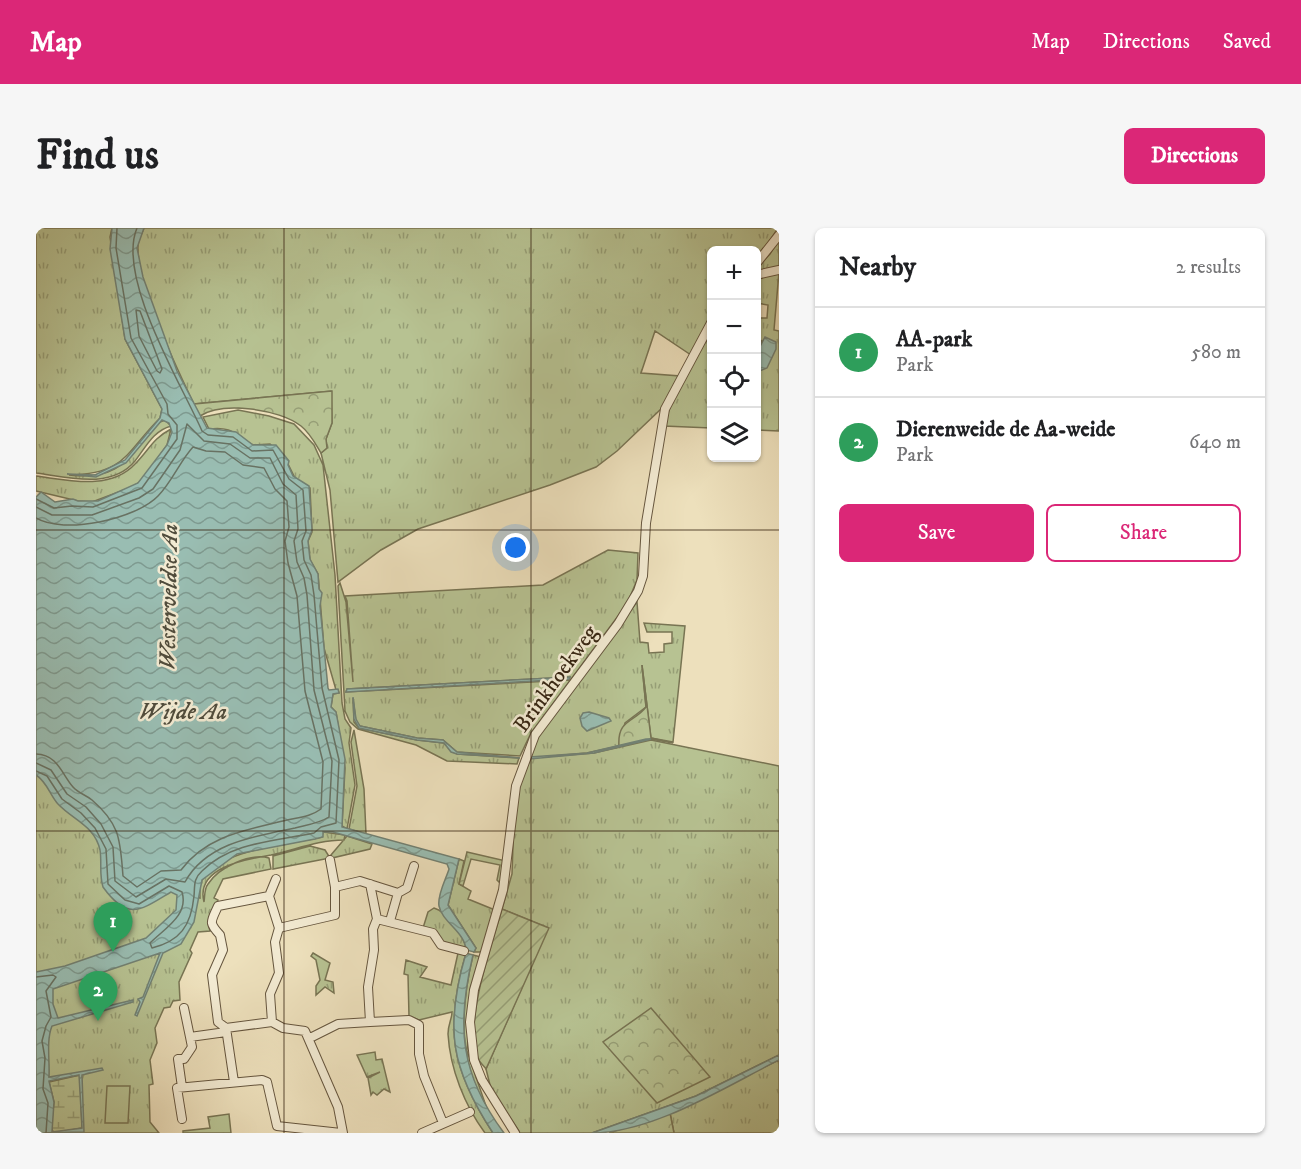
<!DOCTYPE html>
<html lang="en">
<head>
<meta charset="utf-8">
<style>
	:root { --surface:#fff; --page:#f6f6f6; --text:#202124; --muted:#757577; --line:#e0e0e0; --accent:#db2777 }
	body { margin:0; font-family:"IM FELL DW Pica",serif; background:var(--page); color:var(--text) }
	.controls { position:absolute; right:18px; top:18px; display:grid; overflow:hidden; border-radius:9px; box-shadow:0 2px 4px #0004 }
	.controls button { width:54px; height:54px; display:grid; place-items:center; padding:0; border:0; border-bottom:2px solid var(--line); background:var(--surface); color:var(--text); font:30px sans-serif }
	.you { position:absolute; left:480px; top:320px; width:21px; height:21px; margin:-15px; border:4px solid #fff; border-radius:50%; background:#1a73e8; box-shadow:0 0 0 9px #1a73e833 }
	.badge { display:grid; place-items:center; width:39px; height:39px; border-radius:50%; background:var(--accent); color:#fff; font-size:20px; font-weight:700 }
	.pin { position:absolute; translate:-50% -50px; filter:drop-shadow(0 2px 3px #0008) }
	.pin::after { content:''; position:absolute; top:32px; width:21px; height:18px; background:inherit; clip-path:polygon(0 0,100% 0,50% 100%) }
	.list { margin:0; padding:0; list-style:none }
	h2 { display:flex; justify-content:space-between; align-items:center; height:78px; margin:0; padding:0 24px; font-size:26px }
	h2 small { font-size:20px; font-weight:400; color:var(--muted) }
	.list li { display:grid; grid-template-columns:39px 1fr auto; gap:18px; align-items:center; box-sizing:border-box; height:90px; padding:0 24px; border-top:2px solid var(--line) }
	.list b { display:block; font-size:22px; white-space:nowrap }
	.list p { margin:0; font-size:20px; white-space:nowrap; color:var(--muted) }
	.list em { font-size:20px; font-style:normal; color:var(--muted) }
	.actions { display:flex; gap:12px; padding:18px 24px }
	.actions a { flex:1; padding:14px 0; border:2px solid var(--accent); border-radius:9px; text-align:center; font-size:21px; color:var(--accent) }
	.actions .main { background:var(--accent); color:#fff }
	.icon { flex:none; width:33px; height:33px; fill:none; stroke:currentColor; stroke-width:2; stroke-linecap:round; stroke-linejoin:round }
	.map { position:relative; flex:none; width:743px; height:905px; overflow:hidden; border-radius:9px }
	header { display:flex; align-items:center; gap:36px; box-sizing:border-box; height:84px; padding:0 30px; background:var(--accent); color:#fff }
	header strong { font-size:28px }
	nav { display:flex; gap:33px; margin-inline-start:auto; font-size:21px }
	.intro { display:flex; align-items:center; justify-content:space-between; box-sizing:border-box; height:144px; padding:0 36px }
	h1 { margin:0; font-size:42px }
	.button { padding:15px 27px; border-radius:9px; background:var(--accent); color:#fff; font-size:21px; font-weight:700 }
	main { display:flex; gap:36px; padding:0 36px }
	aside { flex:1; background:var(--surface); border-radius:9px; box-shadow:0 2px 4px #0004 }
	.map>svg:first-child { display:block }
	.grass { fill:url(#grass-tufts); stroke:#787453; stroke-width:1.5; fill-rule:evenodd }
	.forest { fill:url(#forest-crowns); stroke:#787453; stroke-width:1.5 }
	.wetland { fill:url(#wetland-marsh); stroke:#787453; stroke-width:1.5 }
	.garden { fill:url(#garden-furrows); stroke:#787453; stroke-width:1.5 }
	.pitch { fill:#b7c292; stroke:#787453; stroke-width:1.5 }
	.water { fill:url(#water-waves); stroke:#728173; stroke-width:1.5; fill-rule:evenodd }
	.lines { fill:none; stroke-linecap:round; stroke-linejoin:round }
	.shore { stroke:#687263; stroke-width:1.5 }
	.minor-casing { stroke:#65553e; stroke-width:10 }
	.minor { stroke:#f3ebd3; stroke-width:8 }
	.grid { fill:none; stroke:#382714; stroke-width:1.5; stroke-opacity:0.55 }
	.labels { text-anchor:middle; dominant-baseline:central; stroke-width:5; stroke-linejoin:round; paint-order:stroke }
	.street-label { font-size:22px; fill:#382714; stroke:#f3ebd3 }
	.water-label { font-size:24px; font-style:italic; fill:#504c3c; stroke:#f3ebd3 }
</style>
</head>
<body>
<header>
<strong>Map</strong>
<nav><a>Map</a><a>Directions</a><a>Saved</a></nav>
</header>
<div class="intro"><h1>Find us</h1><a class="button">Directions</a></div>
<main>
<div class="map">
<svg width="743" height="905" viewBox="0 0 743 905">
	<defs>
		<pattern id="grass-tufts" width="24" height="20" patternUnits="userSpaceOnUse" patternTransform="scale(1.5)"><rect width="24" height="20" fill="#b7c292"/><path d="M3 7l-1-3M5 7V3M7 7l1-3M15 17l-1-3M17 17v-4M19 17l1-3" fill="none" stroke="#969e76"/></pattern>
		<pattern id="forest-crowns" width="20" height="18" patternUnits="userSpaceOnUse" patternTransform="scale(1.5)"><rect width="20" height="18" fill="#b7c292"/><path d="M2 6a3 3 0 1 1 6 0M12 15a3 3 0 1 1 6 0" fill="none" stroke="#969e76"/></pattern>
		<pattern id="wetland-marsh" width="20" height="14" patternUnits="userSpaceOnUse" patternTransform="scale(1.5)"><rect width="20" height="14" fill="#b7c292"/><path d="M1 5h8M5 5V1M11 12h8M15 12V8" fill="none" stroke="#969e76"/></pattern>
		<pattern id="garden-furrows" width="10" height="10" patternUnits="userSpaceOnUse" patternTransform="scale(1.5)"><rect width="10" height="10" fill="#b7c292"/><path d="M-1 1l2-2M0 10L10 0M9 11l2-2" fill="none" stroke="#969e76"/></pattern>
		<pattern id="water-waves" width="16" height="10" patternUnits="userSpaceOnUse" patternTransform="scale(1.5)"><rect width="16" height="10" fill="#99bdb2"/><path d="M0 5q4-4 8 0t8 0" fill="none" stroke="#7e9a90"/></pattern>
	</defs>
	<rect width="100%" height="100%" fill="#ede0bc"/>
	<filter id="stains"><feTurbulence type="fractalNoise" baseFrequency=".00333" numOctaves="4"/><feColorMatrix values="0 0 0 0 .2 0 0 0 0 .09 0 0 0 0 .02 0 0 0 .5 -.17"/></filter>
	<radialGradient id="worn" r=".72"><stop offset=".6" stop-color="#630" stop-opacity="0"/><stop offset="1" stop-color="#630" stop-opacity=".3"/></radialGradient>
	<!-- grass -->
	<path class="grass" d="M0,0H76L74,9L89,111L126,181L124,190C89,225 90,246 33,247C87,253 92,228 124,194L129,192L135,198C117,203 110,219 99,233C75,262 31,249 0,245Z
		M108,0H742L721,32L720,22H676L675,88L655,127L619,103L605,145L644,148L626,180L581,223L560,239L514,257L382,301L345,322L302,354L294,262L285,225L291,220L290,211L296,195L295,163L158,176C141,141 100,55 102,18C102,11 106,6 108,0Z
		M743,11V41L721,45V39L734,26Z
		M743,44L738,102L743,103V203L721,202V144L726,112L721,124L723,90H731L732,77L721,75V49Z
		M669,113L675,114V200L628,198L635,176Z
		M202,182L233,188L258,196L278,217L287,237L299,347L306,475L309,491L315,500L313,515L319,557L311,601L306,598L309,540L300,484L295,479L297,466L303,465L302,462H300L288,420L282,346L274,332L272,313L276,304L274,260L259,250L250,232L234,216L217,217C199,207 197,198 173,201L167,189Z
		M135,201L131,217L107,252L96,259L56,274L42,273L0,263V248C32,252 74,263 99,236C114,221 116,211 135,201Z
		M572,322L602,325L601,352L591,376L495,505L484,528L421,524L407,512L381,510L324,498L320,494L317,470L318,494L323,500L381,512L408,515L415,523L421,526L483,530L481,536L411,533L380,517L322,501L314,494L309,483L302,358L304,355L310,374L317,454L311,373L309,368L507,357ZM534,449L533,452L310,464L311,461Z
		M601,374L604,414L612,415L613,425L628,424V416L636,415V404H611L608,395L649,398L637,514L615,510L606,437L610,479L589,495L583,518L551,525L493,530L558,525L615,512L743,538V827L660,868L556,905H484L455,861L450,841L512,700L466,681L476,646L478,588L486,545L501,507Z
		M318,502L328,561L330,606L313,601L321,558L315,514Z
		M0,540L133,663L164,670C164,664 163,658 166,652C185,620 254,617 286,609L287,604L309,607L308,612C282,612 259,622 235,627C211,631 159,639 168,674C169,668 168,661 172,656C183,639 214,625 233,630L235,641L187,651L178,670L182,672L172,695L174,703L162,704L154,722L156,725L143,754L144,772L137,773L134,779L128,780L119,800L121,815L114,832L117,856L113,857L114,894L123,905H0Z
		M311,608L336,616L334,621L296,630L295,627Z
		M274,618L289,622L294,630L237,641V628Z
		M423,631L428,633L423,656L435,663L432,671L459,682L446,724H438L440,720L412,677Z
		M398,680C410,683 430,709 430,722L407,716L387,700L392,684Z
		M277,725L294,735L289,752L297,754L298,765L289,759L280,767V758L284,752L280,732L275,728Z
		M422,725H430C408,800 415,841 457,905H449C429,878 414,841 412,806C412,796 416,791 416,784L383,792L373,788L372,747L368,746L370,732L391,739L384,749L415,757Z
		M437,727L445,729L434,784L431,823L451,881C422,832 424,782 437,727Z
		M339,824L340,832L346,831L354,864L348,861L341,867L337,864L335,867L332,850L344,844L331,849L321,827Z
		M743,832V905H638L634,885Z
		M193,886L195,905H147V903L174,900L172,889Z"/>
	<!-- forest -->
	<path class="forest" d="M296,163V195L290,211L291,220L285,225C279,215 274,205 265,198C243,181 187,173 164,188L158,176Z
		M606,437L615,510L637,515L614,511L583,518C581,491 599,494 610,479Z
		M431,624L470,633L464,655L461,652L464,637L435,631L427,658L423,656Z
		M615,780L674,849L621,875L567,814Z
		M634,885L638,905H573Z"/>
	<!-- wetland -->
	<path class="wetland" d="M44,847L46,900L18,905L15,900L18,874L13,854Z"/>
	<!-- garden -->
	<path class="garden" d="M466,681L513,700L450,841C448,838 443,834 442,830C427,796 456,716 466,681Z"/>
	<!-- pitch -->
	<path class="pitch" d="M71,858H94L92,895H69Z"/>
	<!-- water -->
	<path class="water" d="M76,0H108L101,20L107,49L141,143L171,200L200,204L217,217H240L253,233L252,237L257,248L273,258L276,302L272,313L274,331L282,346L283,361L286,365L284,378L292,460L293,462L302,461L303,465L297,466L295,479L300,484L309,531L306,599L423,631L412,677L440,720L438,724L430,722C429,704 406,694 403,678C401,667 410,651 413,641L411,636L297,604H287V609L279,611L201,626L166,652L158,694L145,716L127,725L101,788L99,787L104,774L102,771L107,769L124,725L17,761V776L22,790L97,772V774L16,798C10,813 14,833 13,849L66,840L67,842L46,847L48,904L0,905V744L29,738L110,710L140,682L141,667L135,664C105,682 92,694 67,659C63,647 66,634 64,622C59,598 37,592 22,576C14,567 11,554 0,547V269L5,264L19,274L37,271L42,273H62L102,255L131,217L136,204L133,195L126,192L90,235L60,249L31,246L59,247L89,232L124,190L126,181L89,111L74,21ZM43,847L46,900L16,904L18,874L13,853Z
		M729,109L740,114V121L731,140L721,144V124Z
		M534,449L533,451L310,464L311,461Z
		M317,469L320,491L324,498L381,510L407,512L421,524L484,530L421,526L415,524L408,515L381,512L323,500L318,491Z
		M553,484L573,490L575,493L551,503L546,498L544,490L547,485Z
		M610,511H615L558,525L494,531V529L551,525Z
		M430,725L437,727C420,798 424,846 468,905H457C415,841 408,800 430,725Z
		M743,827V832C689,859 617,905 556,905L660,868Z"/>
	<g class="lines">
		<!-- shore -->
		<path class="shore" d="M100,82L104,83L126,141L124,145L121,143L103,108Z
			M0,271L18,280L36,278L57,279L106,260L141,211V197L132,186L131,176L95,110L80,20L81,0
			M0,279L16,287H56L103,270L117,261L144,222L151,196L168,213L194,216L214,230H234L247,256L260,267L262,301L258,313L261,334L268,350L271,367L278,462L296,533L293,589C284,595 271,597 259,600C219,608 170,615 149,654L130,651L100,669L79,653L77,619L65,596L50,579L31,566L15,542L0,535
			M0,290C28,307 100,291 122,268C136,254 144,233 157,219L170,223L189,224L207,237L228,240L239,261L251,273L253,299L249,313L252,335L261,368L269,463L287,534L285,581C274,589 264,589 251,592C211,602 171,607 145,642L125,643L101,659L87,648C84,613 85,597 56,572C50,567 42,565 37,559C25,545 22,527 0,526
			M0,543L11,548L26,571L45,585L59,600L70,621L72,656L89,672L103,676L133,658L146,664C153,687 129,700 114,715L116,720C144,713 155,698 158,668C159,658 157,651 166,643C195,614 240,613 278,605L285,599L300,595L303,532L286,460L278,367L275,347L268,332L266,313L270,303L267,262L253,251L237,222L216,223L197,209L172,207L166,203C146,157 80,50 101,0
			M0,749L17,747L20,749L10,763L15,789L10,798L6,813L9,830L7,861L12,875L10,905"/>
		<!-- minor casing -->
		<g class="minor-casing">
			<path id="minor" d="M720,36L743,7
				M720,47L743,42
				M334,656L341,691L397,705L405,717L428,723
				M299,659L324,653L362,665L371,660L378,638
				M354,693L362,665
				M243,700L299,687V659L294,632
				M148,780L154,809L190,804
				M236,794L234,766L243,745L239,714L243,700L233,668L240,651
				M334,794L373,792L383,797V826L388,848L407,895
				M190,800L236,794L247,800L269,803L302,879L307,905
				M274,810L302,796L334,794L332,759L338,722L337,701L341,691
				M198,854L190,800L182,794L176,747L187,722L184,707C172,694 175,694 182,678L233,668
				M146,859L142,831H148L156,819L154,809
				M146,891L141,860L226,852L231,854L241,898L305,905
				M386,905L434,884
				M479,905L446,852L438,832L434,794L438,762L467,662L480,558L499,507L582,396L602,363L607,348L610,295L629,181L676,93"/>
		</g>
		<!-- minor -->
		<use href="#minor" class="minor"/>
	</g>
	<!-- grid -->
	<path class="grid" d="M248,0V905M495,0V905M0,302H743M0,603H743"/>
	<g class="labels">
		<!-- street labels -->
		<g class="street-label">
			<text transform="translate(520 451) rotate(-54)">Brinkhoekweg</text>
		</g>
		<!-- water labels -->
		<g class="water-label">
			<text transform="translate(133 369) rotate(-89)">Westerveldse Aa</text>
			<text x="147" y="484">Wijde Aa</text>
		</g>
	</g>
	<rect width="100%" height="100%" filter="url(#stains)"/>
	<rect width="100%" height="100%" fill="url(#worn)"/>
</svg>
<div class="controls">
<button>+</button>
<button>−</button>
<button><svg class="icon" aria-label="locate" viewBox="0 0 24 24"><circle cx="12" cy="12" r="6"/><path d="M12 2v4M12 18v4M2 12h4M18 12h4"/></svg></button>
<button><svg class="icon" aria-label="layers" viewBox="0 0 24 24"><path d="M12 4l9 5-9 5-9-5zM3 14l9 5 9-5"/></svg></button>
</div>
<div class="you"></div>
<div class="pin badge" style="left:77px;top:724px;background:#2e9e5b">1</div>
<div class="pin badge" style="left:62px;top:793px;background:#2e9e5b">2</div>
</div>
<aside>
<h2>Nearby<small>2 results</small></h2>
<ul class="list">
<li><span class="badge" style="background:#2e9e5b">1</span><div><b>AA-park</b><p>Park</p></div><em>580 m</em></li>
<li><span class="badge" style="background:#2e9e5b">2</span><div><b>Dierenweide de Aa-weide</b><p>Park</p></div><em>640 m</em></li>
</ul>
<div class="actions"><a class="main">Save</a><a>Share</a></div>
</aside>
</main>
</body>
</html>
